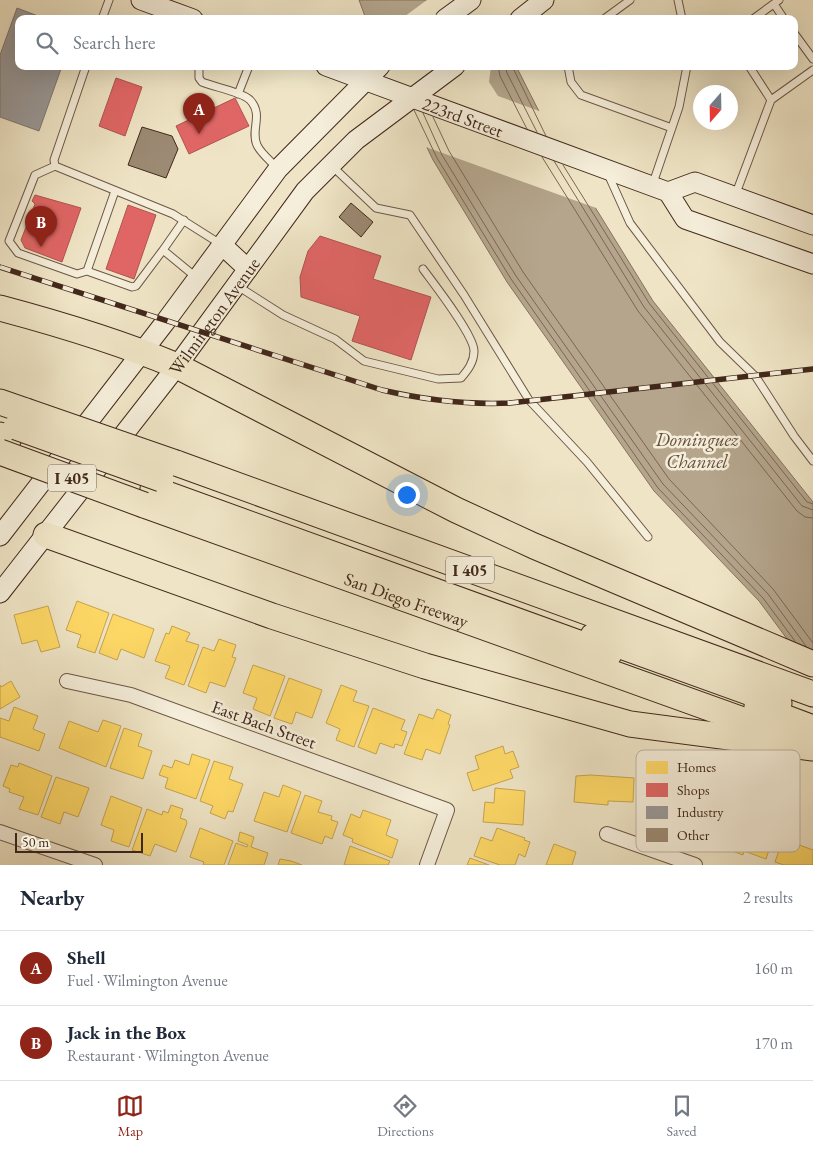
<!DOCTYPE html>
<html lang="en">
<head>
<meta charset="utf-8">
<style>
	:root { --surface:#fff; --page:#f2f2f3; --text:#1f2937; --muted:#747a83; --line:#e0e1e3; --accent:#8f2418 }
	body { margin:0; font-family:"EB Garamond",serif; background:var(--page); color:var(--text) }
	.compass { position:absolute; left:693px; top:85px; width:45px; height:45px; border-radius:50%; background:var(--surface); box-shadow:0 5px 20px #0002; rotate:200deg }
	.scale { position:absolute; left:15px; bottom:12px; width:128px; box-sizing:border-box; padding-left:5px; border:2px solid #42281b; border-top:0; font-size:14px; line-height:18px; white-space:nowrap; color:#42281b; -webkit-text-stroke:4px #f5eeda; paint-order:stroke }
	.you { position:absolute; left:406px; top:494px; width:18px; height:18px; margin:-12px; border:4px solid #fff; border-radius:50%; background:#1a73e8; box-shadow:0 0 0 8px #1a73e833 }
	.badge { display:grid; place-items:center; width:32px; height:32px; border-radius:50%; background:var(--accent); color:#fff; font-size:16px; font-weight:700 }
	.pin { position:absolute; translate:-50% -41px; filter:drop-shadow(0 1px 2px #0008) }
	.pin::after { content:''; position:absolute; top:26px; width:18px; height:15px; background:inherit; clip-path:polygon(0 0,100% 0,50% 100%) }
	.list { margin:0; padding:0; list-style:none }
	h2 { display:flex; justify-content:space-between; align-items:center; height:65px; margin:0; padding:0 20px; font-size:21px }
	h2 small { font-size:16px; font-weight:400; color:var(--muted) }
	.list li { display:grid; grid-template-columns:32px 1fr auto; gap:15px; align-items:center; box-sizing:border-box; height:75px; padding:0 20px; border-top:1px solid var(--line) }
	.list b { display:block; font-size:19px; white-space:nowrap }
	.list p { margin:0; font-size:16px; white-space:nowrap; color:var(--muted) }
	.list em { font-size:16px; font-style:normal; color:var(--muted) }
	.icon { flex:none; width:28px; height:28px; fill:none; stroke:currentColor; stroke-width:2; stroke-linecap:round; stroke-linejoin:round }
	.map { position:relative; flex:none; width:813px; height:865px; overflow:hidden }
	.search { position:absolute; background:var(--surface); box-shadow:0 5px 20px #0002; left:15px; right:15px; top:15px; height:55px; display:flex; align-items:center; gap:12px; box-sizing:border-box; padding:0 18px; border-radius:10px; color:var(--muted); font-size:19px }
	.sheet { height:215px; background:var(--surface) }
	nav { display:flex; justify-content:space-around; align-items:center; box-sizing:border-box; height:70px; border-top:1px solid var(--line); background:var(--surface); font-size:14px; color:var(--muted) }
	nav a { display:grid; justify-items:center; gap:2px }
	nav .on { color:var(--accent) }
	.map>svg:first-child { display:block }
	.water { fill:#b4a58c; stroke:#86735f }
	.pier { fill:#efe5c6 }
	.homes { fill:#ffd966; stroke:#c6a450 }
	.shops { fill:#e06666; stroke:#b15350 }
	.industry { fill:#999; stroke:#7f7773 }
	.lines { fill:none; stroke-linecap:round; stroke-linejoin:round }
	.shore { stroke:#7b6654; stroke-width:1 }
	.building { fill:#9c8a74; stroke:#42281b }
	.lane-casing { stroke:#6d5746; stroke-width:9 }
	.street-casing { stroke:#6d5746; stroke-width:16 }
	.secondary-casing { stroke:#42281b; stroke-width:21 }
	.highway-casing { stroke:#42281b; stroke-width:27 }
	.lane { stroke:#f5eeda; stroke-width:7 }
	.street { stroke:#f5eeda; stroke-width:14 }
	.secondary { stroke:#f5eeda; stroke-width:19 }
	.highway { stroke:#efe5c6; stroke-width:25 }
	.rail-casing { stroke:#42281b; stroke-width:5.5 }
	.rail { stroke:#f5eeda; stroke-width:4; stroke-dasharray:11; stroke-linecap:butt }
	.highway-bridge-casing { stroke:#42281b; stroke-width:27; stroke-linecap:butt }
	.highway-bridge { stroke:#efe5c6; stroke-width:25 }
	.labels { text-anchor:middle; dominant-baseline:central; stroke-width:5; stroke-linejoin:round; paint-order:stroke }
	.shield { fill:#f5eeda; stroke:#786354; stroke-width:1 }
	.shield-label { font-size:16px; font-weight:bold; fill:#42281b }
	.street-label { font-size:18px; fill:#42281b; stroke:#f5eeda }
	.water-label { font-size:19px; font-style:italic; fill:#644e3d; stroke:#f5eeda }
	.key { fill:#f5eeda; stroke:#bfb3a1; stroke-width:1 }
	.key-label { font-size:14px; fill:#42281b }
</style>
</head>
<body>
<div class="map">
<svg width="813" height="865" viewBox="0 0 813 865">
	<rect width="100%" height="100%" fill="#efe5c6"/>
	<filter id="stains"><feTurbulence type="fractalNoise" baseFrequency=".004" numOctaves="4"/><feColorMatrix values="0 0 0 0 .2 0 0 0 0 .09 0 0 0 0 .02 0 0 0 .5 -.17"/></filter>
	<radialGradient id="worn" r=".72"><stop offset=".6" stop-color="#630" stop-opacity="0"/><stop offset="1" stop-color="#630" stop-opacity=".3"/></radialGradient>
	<!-- water -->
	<path class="water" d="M359,0H482L491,19H366Z
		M388,66H516L553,139L653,301L813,502V674L759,601L654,491L507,282L433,160Z"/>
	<!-- pier -->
	<path class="pier" d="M427,0H485L494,19H401Z
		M386,66H491L489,82L498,96L542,112L599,209L423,146Z"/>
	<!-- homes -->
	<path class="homes" d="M77,601L109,613L95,653L77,647L81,635L66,630Z
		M48,606L60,647L41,652L37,640L22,644L14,615Z
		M113,614L154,629L144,658L121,649L117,660L99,653Z
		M172,626L190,633L186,641L199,645L184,685L165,678L170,666L155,661L166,633L169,634Z
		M219,639L236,645L232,657L236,658L225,687L210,682L206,693L188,686L203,647L214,651Z
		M253,665L285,676L270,716L253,709L257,698L243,693Z
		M289,678L322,690L312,718L296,712L292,724L274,718Z
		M11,681L20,697L0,709V685L1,687Z
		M341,685L357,691L353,701L369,706L354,747L336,740L340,729L326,723Z
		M14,707L38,716L33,729L45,734L39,751L0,737V718L9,721Z
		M373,708L405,720L401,730L407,732L402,746L395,744L394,748L380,743L376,754L358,747Z
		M437,709L451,715L448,724L450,725L440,754L426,749L422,760L404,754L419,714L433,719Z
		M103,720L121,726L106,767L59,748L69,721L98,732Z
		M124,728L142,734L138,746L152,751L143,779L110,768Z
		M503,746L505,754L513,751L519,767L510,770L513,778L473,791L467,773L479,769L475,756Z
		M192,754L210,760L196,799L165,788L168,778L159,775L163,765L172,768L175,760L189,765Z
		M214,761L233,767L229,779L243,784L233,812L228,811L225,819L210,813L213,806L200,801Z
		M19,763L52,776L38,815L19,809L24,797L9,792L10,789L3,786L11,765L18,767Z
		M591,775L634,778L633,802L608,801V805L574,802L576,776Z
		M56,777L89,788L78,817L64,812L60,824L41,817Z
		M283,785L301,792L287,832L254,821L264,792L279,797Z
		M495,788L525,791L523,825L483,822L485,802L494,803Z
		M305,795L322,801L318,812L332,816L331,820L338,822L332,839L325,836L322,844L291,833Z
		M111,796L142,808L129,847L111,841L114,830L101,825Z
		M171,805L183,809L180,818L186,820L187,823L176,852L155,844L150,856L132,850L147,809L162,815L163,811L168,813Z
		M363,810L391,820L386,835L398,840L392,858L352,842L353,839L343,835L351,814L360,818Z
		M722,810L761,823L759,830L774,835L766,859L744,851L743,855L708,842Z
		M200,828L233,841L224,865H203L204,862L190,857Z
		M497,828L525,838L524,840L530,842L525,857L519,854L515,865H500L474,856L481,837L492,841Z
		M240,832L254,837L251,847L268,853L264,865H228L236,843L247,847L248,845L238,841Z
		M783,839L813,850V865H784L775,862Z
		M554,844L576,852L572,865H546Z
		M350,846L390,861L388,865H344Z
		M470,858L489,865H467Z
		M280,859L291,861L302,865H278Z"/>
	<!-- shops -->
	<path class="shops" d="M116,78L142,87L125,136L99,126Z
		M235,98L249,126L189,154L176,126Z
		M35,195L81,208L62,262L25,248L21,240L35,204L32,201Z
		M128,205L156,215L134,279L106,269Z
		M320,236L381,256L373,279L431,297L411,360L352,341L360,316L301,297L300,277L308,251Z"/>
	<!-- industry -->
	<path class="industry" d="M17,8L46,19H19V66H62L39,131L0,117V55Z"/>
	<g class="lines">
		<!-- shore -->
		<path class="shore" d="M498,66L500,76L527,129
			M505,66L507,73L537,132
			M512,66L546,136
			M414,110L437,158L511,279L658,488L763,598L795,641
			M423,113L442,155L516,276L663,484L768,594L806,646
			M433,117L449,151L523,272L669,479L773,589L813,643
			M542,157L638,311L797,511L805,517L813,518
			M554,161L644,307L802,506L813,510
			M563,165L649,303L807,502L813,504"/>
	</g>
	<!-- building -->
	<path class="building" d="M142,127L172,136L178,149L166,178L128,165Z
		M351,203L373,222L361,237L339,217Z"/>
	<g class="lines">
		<!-- lane casing -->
		<g class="lane-casing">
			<path id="lane" d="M678,0L682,19
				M774,4L784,19
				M102,19L109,0
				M604,19L630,0
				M753,19L779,0
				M794,33L813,59
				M86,66L54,160L55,166L173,214L222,245
				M199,66V78L202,82C214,87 242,92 250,100C264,115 250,130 257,145C261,154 272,162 278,169
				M568,66L571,82L581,95L672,128
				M238,94L249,66
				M771,100L813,70
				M55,166L35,175L9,241L18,253L77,274L87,271
				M332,166L376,208L410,215L464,295L529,400L587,462L648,537
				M608,174L630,223L720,342L756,377L794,436L813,461
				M652,186L679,107L687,66
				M115,191L87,271L132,287L136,286L163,250L197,278
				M735,196L771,100L749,66
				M163,250L184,220
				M236,285L283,315L335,339L364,361L438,379L461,378C468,370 474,362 474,351C474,335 434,284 423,269"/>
		</g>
		<!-- street casing -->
		<g class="street-casing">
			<path id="street" d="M67,681L131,695L447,810L427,865
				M0,832L95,865
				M607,834L695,865"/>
		</g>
		<!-- secondary casing -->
		<g class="secondary-casing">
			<g id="secondary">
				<path d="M141,0L193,19"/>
				<path d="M445,19L471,0"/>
				<path d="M520,19L544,0"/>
				<path id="s1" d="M326,66L668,192L685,219L813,264"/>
				<path d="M668,192L695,182L813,225"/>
				<path d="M222,245L248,269"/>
				<path d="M0,536L166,321L278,169L380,66"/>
				<path id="s2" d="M0,593L177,366L305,191L356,140L455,66"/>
			</g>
		</g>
		<!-- highway casing -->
		<g class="highway-casing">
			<g id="highway">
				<path d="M0,308C60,324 120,342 177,366L456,510L534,546L813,664"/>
				<path d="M0,402L26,411"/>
				<path d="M0,435L9,438"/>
				<path d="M176,463L813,694"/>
				<path d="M153,489L609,654"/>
				<path id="s3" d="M144,505L779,733"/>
				<path d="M46,535L272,616L425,666L630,724L813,748"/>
				<path d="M593,636L779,703"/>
				<path d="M757,707L813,728"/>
			</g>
		</g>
		<!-- lane -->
		<use href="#lane" class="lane"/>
		<!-- street -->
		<use href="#street" class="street"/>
		<!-- secondary -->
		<use href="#secondary" class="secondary"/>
		<!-- highway -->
		<use href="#highway" class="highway"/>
		<!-- rail casing -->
		<g class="rail-casing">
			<path id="rail" d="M0,267L382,390C425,400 465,405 510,403L813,369"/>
		</g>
		<!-- rail -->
		<use href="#rail" class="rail"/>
		<!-- highway-bridge casing -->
		<g class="highway-bridge-casing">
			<path id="highway-bridge" d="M26,411L176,463
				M16,427L161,479
				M0,452L144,505"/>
		</g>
		<!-- highway-bridge -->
		<use href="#highway-bridge" class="highway-bridge"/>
	</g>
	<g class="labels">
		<!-- shield labels -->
		<g class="shield">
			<rect x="48" y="464.5" width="48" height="27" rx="4"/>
			<rect x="446" y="556.5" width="48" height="27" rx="4"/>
		</g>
		<g class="shield-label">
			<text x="72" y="478">I 405</text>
			<text x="470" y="570">I 405</text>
		</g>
		<!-- street labels -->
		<g class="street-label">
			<text stroke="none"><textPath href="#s1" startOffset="146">223rd Street</textPath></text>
			<text stroke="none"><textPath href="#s2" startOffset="350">Wilmington Avenue</textPath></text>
			<text stroke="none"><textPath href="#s3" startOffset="279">San Diego Freeway</textPath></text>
			<text transform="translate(264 724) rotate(20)">East Bach Street</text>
		</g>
		<!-- water labels -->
		<g class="water-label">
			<text x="697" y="439">Dominguez<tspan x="697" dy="22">Channel</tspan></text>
		</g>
	</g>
	<!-- legend -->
	<rect x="636" y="750" width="164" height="102" rx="8" class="key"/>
	<rect x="646" y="761" width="22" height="13" fill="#ffd966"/>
	<rect x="646" y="783" width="22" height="14" fill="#e06666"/>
	<rect x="646" y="806" width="22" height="13" fill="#999"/>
	<rect x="646" y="828" width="22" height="14" fill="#9c8a74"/>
	<g class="key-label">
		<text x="677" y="772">Homes</text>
		<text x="677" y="795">Shops</text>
		<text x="677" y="817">Industry</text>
		<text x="677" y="840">Other</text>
	</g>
	<rect width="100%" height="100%" filter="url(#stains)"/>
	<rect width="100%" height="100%" fill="url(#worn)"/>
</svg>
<svg class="compass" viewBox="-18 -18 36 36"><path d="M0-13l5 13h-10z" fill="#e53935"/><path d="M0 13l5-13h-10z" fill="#747a83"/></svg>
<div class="scale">50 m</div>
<div class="you"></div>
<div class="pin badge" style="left:199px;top:134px">A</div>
<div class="pin badge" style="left:41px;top:247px">B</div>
<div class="search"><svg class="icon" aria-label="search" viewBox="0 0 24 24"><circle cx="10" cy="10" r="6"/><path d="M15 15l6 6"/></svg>Search here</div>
</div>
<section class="sheet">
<h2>Nearby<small>2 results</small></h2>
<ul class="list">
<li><span class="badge">A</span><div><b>Shell</b><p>Fuel · Wilmington Avenue</p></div><em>160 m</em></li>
<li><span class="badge">B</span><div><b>Jack in the Box</b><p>Restaurant · Wilmington Avenue</p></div><em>170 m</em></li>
</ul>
</section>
<nav>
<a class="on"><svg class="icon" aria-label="map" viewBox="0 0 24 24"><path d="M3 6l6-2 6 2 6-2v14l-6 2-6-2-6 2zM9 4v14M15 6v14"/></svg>Map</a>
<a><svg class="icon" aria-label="directions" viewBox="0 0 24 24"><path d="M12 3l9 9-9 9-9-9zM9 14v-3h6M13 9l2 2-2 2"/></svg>Directions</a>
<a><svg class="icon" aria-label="saved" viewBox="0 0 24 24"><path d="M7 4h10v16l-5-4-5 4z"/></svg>Saved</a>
</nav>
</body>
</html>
